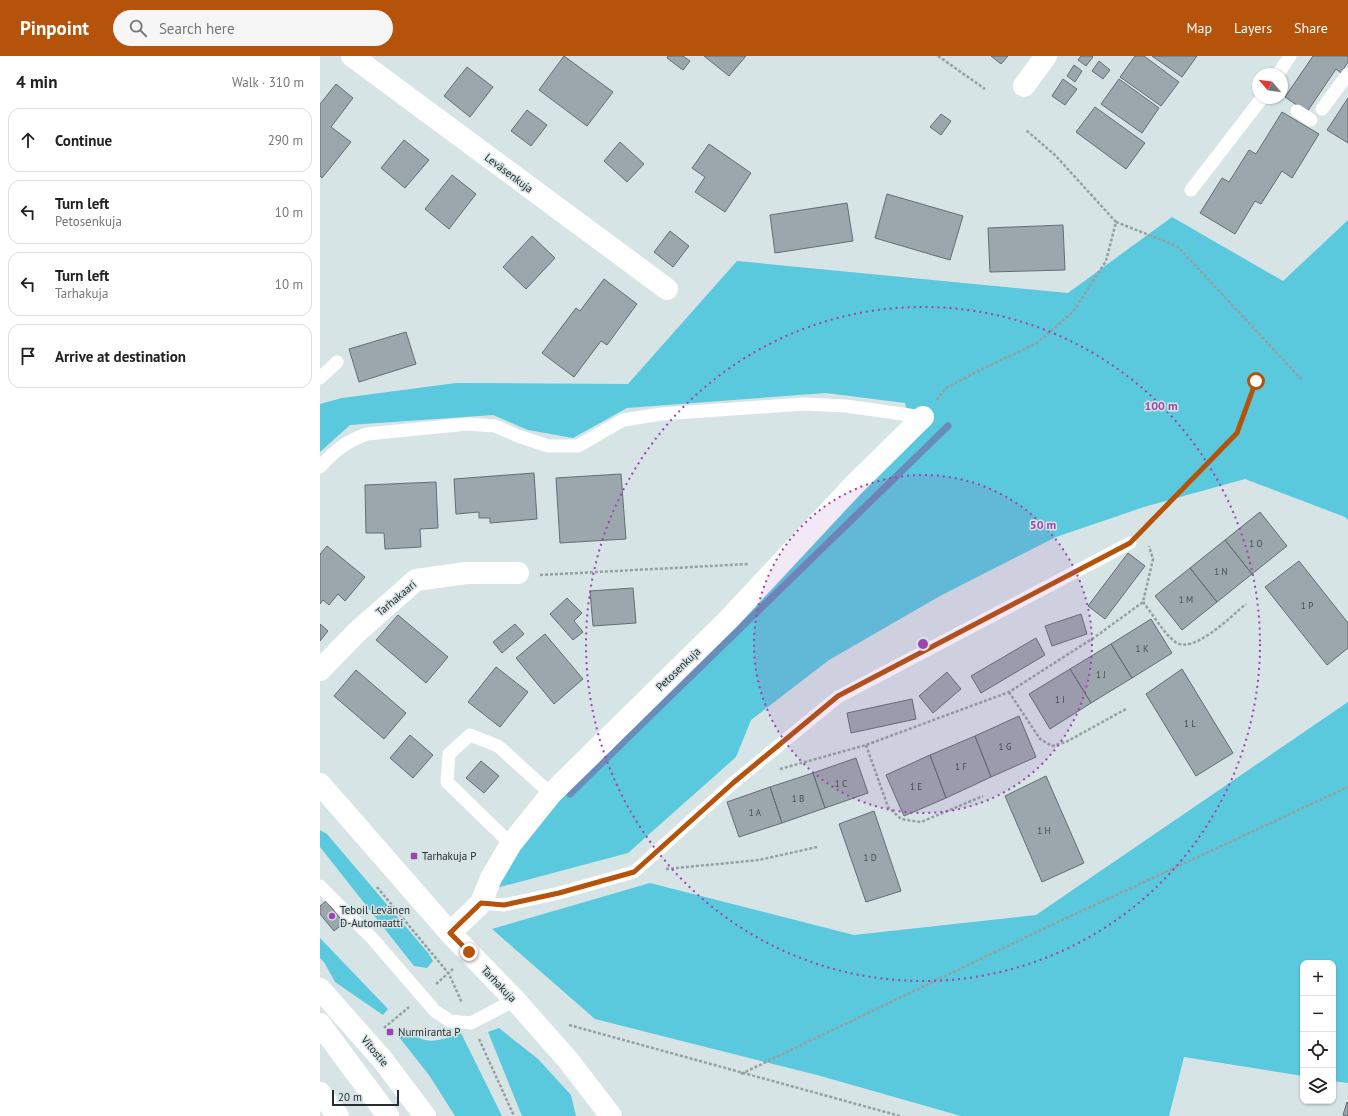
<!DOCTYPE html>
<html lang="en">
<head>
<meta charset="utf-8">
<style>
	:root { --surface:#fff; --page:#f6f6f6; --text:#222; --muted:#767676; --line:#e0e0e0; --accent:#b45309 }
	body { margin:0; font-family:"PT Sans",sans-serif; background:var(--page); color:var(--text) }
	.controls { position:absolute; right:12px; bottom:12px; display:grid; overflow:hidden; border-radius:8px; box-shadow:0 1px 3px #0004 }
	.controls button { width:36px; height:36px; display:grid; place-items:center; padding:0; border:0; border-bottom:1px solid var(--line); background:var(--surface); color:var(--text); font:20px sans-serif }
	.compass { position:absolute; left:932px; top:12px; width:36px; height:36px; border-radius:50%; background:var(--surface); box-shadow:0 1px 3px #0004; rotate:299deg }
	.scale { position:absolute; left:12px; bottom:10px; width:67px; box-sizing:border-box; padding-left:4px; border:2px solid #282d2e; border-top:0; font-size:11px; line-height:14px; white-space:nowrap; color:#282d2e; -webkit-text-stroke:3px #d6e4e6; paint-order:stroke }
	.stop { position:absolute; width:12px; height:12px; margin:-9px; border:3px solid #b45309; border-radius:50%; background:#fff }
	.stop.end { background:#b45309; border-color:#fff; box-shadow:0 1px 4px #0008 }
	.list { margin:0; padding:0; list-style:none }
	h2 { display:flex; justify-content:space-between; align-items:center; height:52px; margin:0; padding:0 16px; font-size:17px }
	h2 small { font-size:13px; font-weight:400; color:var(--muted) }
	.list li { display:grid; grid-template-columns:26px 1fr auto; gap:12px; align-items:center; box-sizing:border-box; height:64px; margin:0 8px 8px; padding:0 8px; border:1px solid var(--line); border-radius:12px }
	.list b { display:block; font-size:15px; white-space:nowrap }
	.list p { margin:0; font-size:13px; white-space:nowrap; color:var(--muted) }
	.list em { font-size:13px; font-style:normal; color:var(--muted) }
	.icon { flex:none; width:22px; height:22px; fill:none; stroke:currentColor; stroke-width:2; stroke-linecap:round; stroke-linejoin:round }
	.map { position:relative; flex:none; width:1028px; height:1060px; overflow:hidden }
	header { display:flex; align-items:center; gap:24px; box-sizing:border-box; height:56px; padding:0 20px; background:var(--accent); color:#fff }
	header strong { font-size:19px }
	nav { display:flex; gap:22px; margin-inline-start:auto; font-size:14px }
	.search { width:280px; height:36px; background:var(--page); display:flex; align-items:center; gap:10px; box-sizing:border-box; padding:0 14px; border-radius:22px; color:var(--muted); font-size:15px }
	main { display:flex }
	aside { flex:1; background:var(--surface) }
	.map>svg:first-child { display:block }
	.green { fill:#5ac9dd }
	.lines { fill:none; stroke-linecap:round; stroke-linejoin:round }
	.stream { stroke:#688dba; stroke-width:7 }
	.building { fill:#9ca7ad; stroke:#636d73 }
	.path { stroke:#95a0a1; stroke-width:2.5; stroke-dasharray:3 2; stroke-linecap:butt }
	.lane { stroke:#fff; stroke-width:13 }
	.street { stroke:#fff; stroke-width:22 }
	.secondary { stroke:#fff; stroke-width:22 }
	.route { stroke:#b45309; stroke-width:5 }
	.ring { fill:none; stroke:#9d44af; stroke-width:2; stroke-dasharray:2 4 }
	.poi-dot { fill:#9d44af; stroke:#d6e4e6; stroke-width:1.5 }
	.labels { text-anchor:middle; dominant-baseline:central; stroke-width:3; stroke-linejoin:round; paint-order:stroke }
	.number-label { font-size:9px; fill:#454c4e }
	.street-label { font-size:11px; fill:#282d2e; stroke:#d6e4e6 }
	.poi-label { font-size:11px; fill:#282d2e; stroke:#d6e4e6; text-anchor:start }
	.centre { fill:#9d44af; stroke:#d6e4e6; stroke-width:2 }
	.ring-label { font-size:12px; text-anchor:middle; font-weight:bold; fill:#9d44af; stroke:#d6e4e6; stroke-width:3; stroke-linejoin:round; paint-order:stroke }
</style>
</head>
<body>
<header>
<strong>Pinpoint</strong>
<div class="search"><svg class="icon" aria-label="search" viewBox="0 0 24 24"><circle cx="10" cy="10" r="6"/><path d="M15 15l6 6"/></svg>Search here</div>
<nav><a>Map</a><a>Layers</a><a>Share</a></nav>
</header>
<main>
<aside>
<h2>4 min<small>Walk · 310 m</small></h2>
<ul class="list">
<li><svg class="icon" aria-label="ahead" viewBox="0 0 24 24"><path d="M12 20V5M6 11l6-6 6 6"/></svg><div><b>Continue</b></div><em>290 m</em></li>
<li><svg class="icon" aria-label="left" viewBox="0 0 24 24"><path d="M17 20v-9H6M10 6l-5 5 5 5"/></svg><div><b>Turn left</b><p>Petosenkuja</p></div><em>10 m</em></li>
<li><svg class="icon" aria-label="left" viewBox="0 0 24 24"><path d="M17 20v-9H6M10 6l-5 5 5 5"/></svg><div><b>Turn left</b><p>Tarhakuja</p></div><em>10 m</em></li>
<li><svg class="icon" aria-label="arrive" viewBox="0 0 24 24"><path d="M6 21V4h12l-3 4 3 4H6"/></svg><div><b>Arrive at destination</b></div></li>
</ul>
</aside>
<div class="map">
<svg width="1028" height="1060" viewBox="0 0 1028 1060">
	<rect width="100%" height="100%" fill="#d6e4e6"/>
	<!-- green -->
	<path class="green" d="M852,161L963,225L1028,164V464L1025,461L925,423L824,451L736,481L620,540L509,604L431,664L416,701L308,797L165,835L231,747L596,383L585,347L506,337L307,352L253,382L208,374L173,359L30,369L0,396V348L22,342L136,327L308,328L417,205L748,237Z
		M1028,646V1027L1013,1025V907H983V1020L864,1001L849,1060H641L497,1019L275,963L172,873L330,827L534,879L716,859Z
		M0,774L7,778L109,898L113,905L107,912L94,910L0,791Z
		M0,882L68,953L63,959L15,926L4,906L0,902Z
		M179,972L218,1003L251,1039L256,1060H202L168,976Z
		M88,975C107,990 119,985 141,977L182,1060H135L109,1019L79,981Z"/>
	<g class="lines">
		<!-- stream -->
		<path class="stream" d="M250,738L628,370"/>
	</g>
	<!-- building -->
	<path class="building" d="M244,0L293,36L267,70L219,34Z
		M348,0H363L370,5L363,14L347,2Z
		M384,0H426L409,20Z
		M671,0H688L681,8Z
		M761,0H772L773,1L766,10L758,4Z
		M815,0H824L859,26L841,50L800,21Z
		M832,0H877L862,21Z
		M993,0H1028V6L1021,17L1016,13L987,56L965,41Z
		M779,5L790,14L783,23L772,15Z
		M754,9L762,15L755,26L747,20Z
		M147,11L173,31L150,61L124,40Z
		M743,23L757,33L745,49L732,40Z
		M799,23L839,52L822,77L781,48Z
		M16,28L33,42L11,71L31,86L2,122L0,120V48Z
		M1028,42V87L1007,74Z
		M775,51L825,87L806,113L756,76Z
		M207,54L227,69L211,90L191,75Z
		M962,56L999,78L972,122L962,115L941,148L935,145L915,178L880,157L902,122L909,126L929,94L936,98Z
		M621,58L631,65L621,79L610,71Z
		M84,84L109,104L85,132L61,112Z
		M300,86L324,108L307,126L284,105Z
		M389,88L431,117L405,156L375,136L385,121L372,112Z
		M132,119L156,138L129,173L105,153Z
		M567,138L643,160L630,204L555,182Z
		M527,147L533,185L455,197L450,159Z
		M743,169L745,214L670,216L668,172Z
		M350,175L369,190L353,211L334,196Z
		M212,180L235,202L206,233L183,211Z
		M284,223L317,248L287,289L281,285L254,321L222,297L256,252L260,255Z
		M86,276L96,308L39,326L29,293Z
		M214,417L217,463L170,467V462H159V456L136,458L134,423Z
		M301,418L306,483L240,487L236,422Z
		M116,426L118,472L100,473L101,491L65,493L64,477H46L45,429Z
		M940,456L967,490L932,518L905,484Z
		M905,484L932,518L897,546L870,512Z
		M7,490L45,521L25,545L18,538L9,549L3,544L0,548V498Z
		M808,497L825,510L785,563L768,550Z
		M979,505L1028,567V592L1007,609L945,531Z
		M870,512L897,546L862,574L835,540Z
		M313,532L316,567L273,570L270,535Z
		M247,542L262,557L254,565L263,576L253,584L230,558Z
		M761,558L767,578L732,590L725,570Z
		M78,559L128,601L106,627L56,584Z
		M831,563L852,597L812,622L791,588Z
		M0,568L8,575L0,585Z
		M195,568L204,578L182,597L173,586Z
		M225,578L263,623L234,648L196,602Z
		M716,582L725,599L661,637L651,620Z
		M791,588L812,622L771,647L750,613Z
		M176,611L208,636L180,671L148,646Z
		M750,613L771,647L730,673L709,638Z
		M862,613L913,697L876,720L826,638Z
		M36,614L86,657L64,683L14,640Z
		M627,616L641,633L613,657L599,640Z
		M592,643L596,663L531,677L527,657Z
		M699,660L716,701L671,721L655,680Z
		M90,679L113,699L93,722L70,702Z
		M655,680L671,721L626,742L610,699Z
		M610,699L626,742L584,760L566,719Z
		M536,702L548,737L505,752L493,717Z
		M161,705L179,720L164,737L146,722Z
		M493,717L505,752L462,767L450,731Z
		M726,720L764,807L722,826L685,740Z
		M450,731L462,767L419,781L407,746Z
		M554,755L581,835L546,846L519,768Z
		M6,845L24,867L14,875L0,858V850Z
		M1027,1046L1028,1047V1060L1023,1059Z"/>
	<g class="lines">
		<!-- path -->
		<path class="path" d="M618,0L665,33
			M796,166L857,190L982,324
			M617,344L626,332L656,316L717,287L753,256L786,205L796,166L735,99L706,74
			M822,475L917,377L936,325
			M220,519L429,508
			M823,546C832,557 843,576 854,585C872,601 912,559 926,548
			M689,636L720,683L732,690L746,686L806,653
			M546,689L568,751L581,763L601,766L663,740
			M460,713L546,689L689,636L775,581L823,546L833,503L829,490
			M346,813L439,804L497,791
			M57,831L129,918L142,947
			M116,928L133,913
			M249,969L580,1060
			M64,972L89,951
			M159,983L194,1060
			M421,1018L721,874L1028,731"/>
		<!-- lane -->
		<path class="lane" d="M958,18L970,0
			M1002,53L1028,18
			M977,55L991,64
			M871,134L942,42
			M0,322L17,306
			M0,411C14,395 27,385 47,378L148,368L175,370L198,380L228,390H258L303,364L342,358L484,348L526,350L603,361
			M191,788L127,726L129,698L150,679L178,690L231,738
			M0,830L51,881L115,955L130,965L151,967L195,944
			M161,847L184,849L239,837L314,816L413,727L518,641L810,487"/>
		<!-- street -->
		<path class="street" d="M32,0L347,233
			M704,30L726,0
			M0,614L37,576L96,524L146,517H198
			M130,877L161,847L171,822L191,788L231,738L408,564L534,429L603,361
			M0,1037L18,1060"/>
		<!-- secondary -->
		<path class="secondary" d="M0,728L130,877L195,944L248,1004L291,1060
			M0,933L62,1003L105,1060
			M0,968L68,1060"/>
	</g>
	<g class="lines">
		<!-- route -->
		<path class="route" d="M149,896L130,877L161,847L184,849L239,837L314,816L413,727L518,640L810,487L917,377L936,325"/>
	</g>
	<!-- distance rings -->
	<circle cx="603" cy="588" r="169" fill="#9d44af" fill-opacity=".12"/>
	<g class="ring">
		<circle cx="603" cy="588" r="169"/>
		<circle cx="603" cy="588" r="337"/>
	</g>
	<!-- markers -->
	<g class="poi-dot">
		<rect x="90" y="796" width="8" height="8" rx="2"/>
		<circle cx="12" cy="860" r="4"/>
		<rect x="66" y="972" width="8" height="8" rx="2"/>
	</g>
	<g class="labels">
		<!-- number labels -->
		<g class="number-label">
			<text x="936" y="487">1 O</text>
			<text x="901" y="515">1 N</text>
			<text x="866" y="543">1 M</text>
			<text x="987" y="549">1 P</text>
			<text x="822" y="592">1 K</text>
			<text x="781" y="618">1 J</text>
			<text x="740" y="643">1 I</text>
			<text x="870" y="667">1 L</text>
			<text x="685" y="690">1 G</text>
			<text x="641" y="710">1 F</text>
			<text x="521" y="727">1 C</text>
			<text x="596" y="730">1 E</text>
			<text x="478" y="742">1 B</text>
			<text x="435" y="756">1 A</text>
			<text x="724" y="774">1 H</text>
			<text x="550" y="801">1 D</text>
		</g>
		<!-- street labels -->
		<g class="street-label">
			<text transform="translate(189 117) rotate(37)">Leväsenkuja</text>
			<text transform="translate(76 542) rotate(-40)">Tarhakaari</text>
			<text transform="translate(358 613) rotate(-44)">Petosenkuja</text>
			<text transform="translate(179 928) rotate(46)">Tarhakuja</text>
			<text transform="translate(55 995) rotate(50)">Vitostie</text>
		</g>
		<!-- poi labels -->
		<g class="poi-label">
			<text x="102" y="800">Tarhakuja P</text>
			<text x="20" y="854">Teboil Levänen<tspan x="20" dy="13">D-Automaatti</tspan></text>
			<text x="78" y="976">Nurmiranta P</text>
		</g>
	</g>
	<circle cx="603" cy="588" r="6" class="centre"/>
	<g class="ring-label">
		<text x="841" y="354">100 m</text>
		<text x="723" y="473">50 m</text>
	</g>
</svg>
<div class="controls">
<button>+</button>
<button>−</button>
<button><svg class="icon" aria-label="locate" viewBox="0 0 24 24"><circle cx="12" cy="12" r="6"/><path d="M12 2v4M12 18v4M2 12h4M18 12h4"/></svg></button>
<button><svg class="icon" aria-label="layers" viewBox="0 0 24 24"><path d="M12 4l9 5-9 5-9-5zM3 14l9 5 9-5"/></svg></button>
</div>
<svg class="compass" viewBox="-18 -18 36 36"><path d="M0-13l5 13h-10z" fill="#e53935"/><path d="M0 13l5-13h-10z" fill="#767676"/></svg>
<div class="scale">20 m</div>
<div class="stop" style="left:936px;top:325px"></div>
<div class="stop end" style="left:149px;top:896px"></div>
</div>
</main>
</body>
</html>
